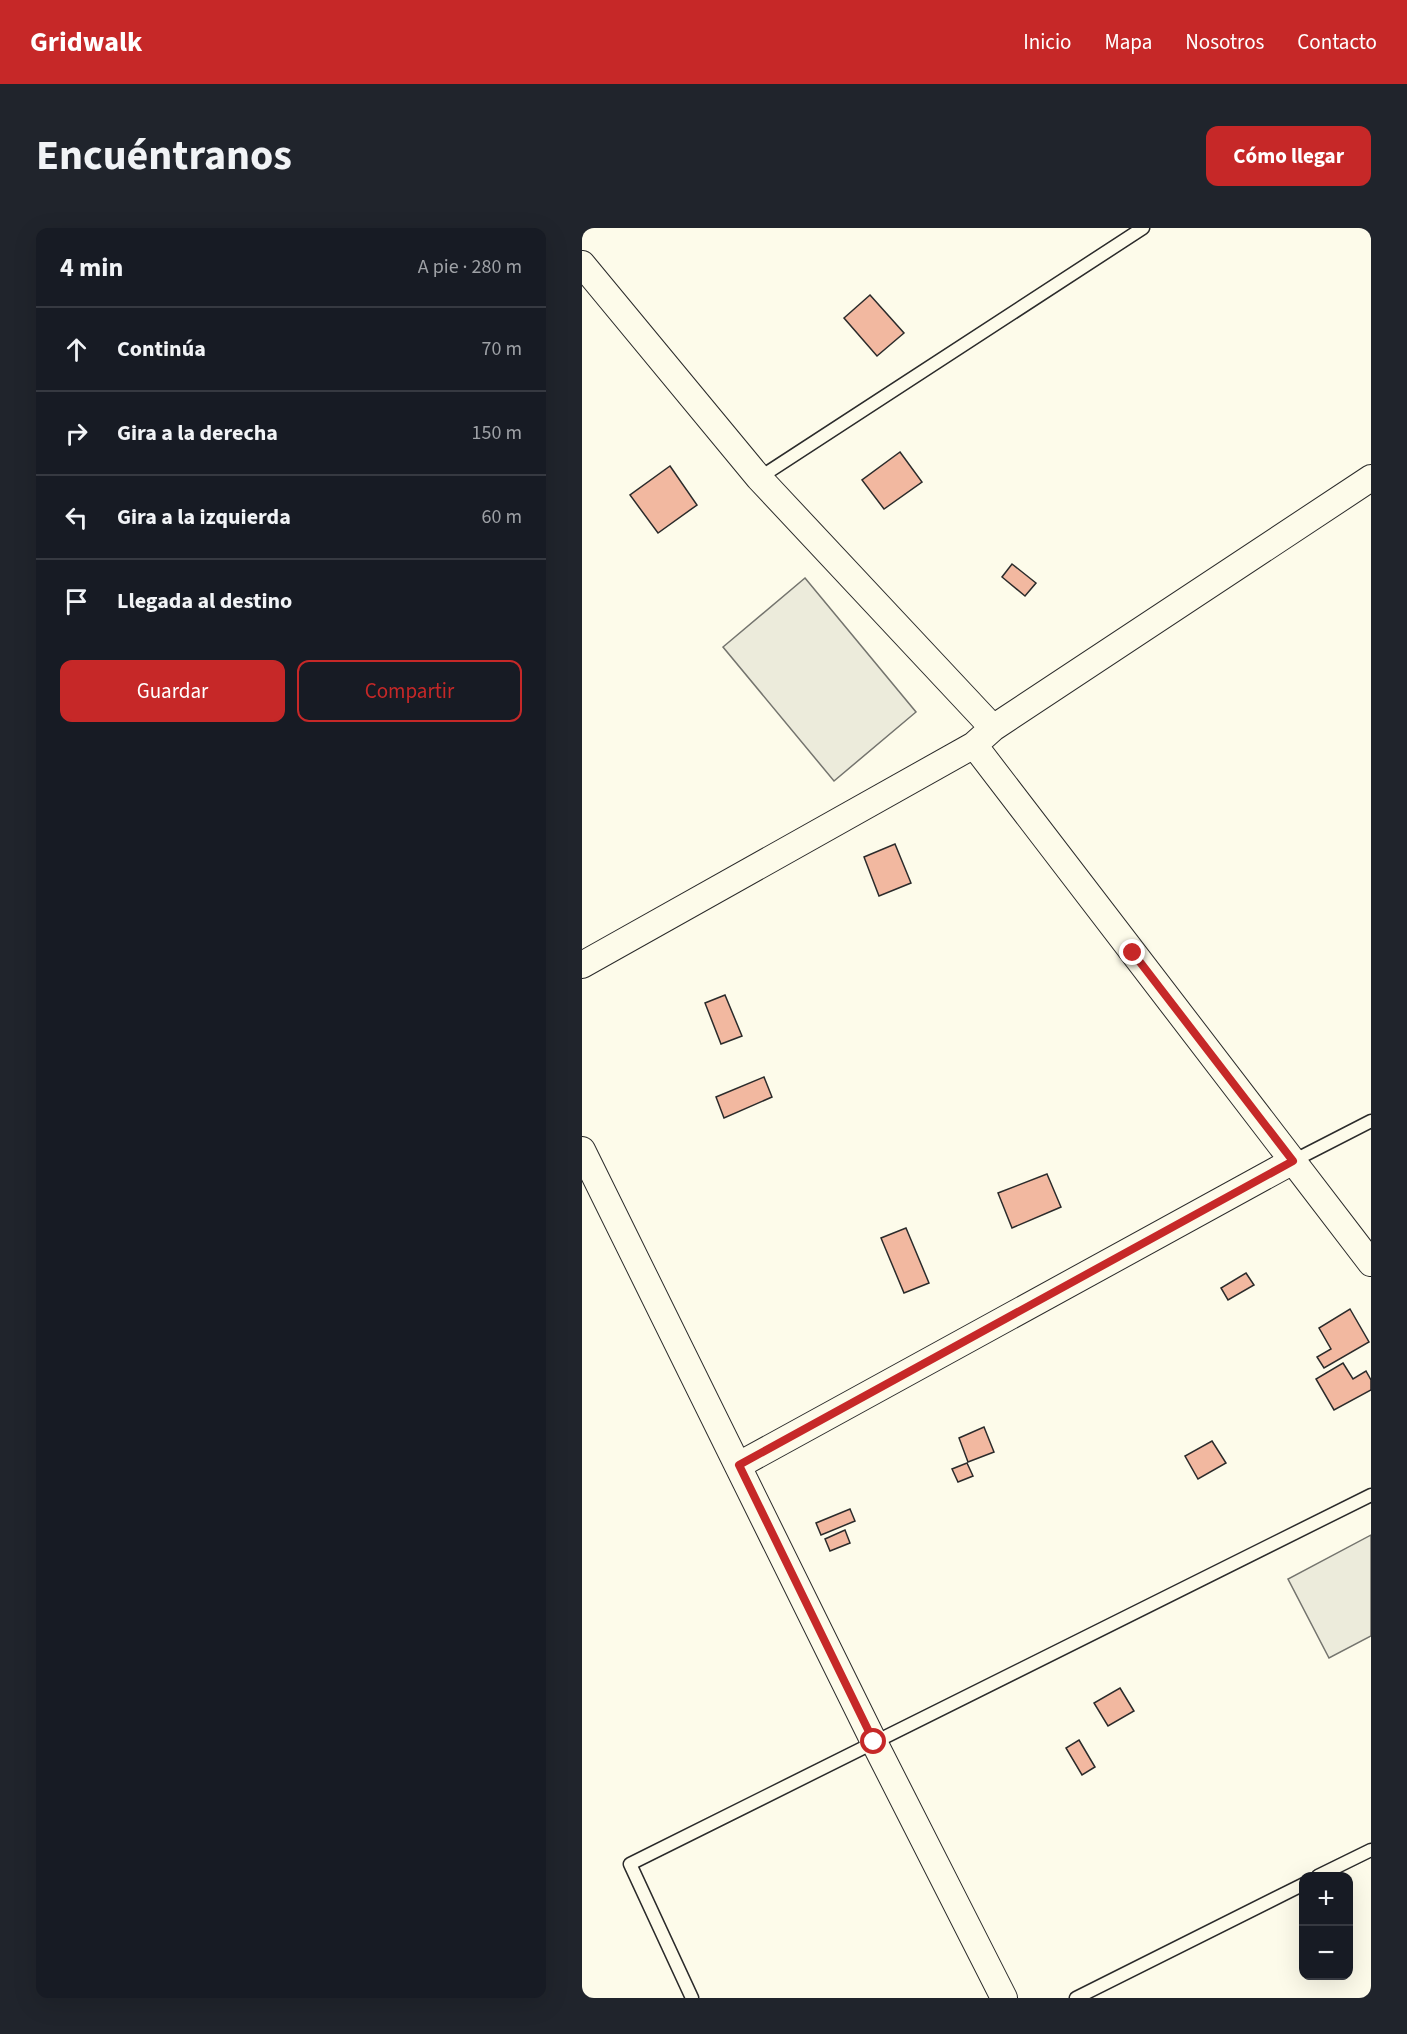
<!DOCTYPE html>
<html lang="es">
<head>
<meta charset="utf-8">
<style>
	:root { --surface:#171b24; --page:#20242c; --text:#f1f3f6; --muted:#9ea1a6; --line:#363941; --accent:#c62828 }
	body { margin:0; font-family:"Source Sans 3",sans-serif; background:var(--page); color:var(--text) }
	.controls { position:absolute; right:18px; bottom:18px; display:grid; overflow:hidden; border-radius:12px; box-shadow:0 6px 24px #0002 }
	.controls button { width:54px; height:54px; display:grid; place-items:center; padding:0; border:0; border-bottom:2px solid var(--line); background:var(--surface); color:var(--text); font:30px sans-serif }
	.stop { position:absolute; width:18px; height:18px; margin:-14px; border:4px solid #c62828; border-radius:50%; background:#fff }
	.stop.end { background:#c62828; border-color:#fff; box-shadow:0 2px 6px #0008 }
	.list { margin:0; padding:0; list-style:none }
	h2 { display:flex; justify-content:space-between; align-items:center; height:78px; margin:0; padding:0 24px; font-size:26px }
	h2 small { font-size:20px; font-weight:400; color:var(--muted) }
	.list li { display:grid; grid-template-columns:39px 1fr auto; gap:18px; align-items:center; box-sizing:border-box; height:84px; padding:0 24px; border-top:2px solid var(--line) }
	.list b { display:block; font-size:22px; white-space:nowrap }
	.list em { font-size:20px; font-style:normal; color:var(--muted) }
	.actions { display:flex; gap:12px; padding:18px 24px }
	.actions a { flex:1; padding:14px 0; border:2px solid var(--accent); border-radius:12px; text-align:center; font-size:21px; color:var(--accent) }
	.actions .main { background:var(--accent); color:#fff }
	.icon { flex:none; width:33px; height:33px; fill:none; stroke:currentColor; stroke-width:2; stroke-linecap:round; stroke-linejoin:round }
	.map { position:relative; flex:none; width:789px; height:1770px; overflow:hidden; border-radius:12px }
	header { display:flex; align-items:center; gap:36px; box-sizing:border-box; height:84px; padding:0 30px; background:var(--accent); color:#fff }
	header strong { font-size:28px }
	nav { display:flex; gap:33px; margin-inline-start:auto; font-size:21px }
	.intro { display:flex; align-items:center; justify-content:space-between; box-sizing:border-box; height:144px; padding:0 36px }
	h1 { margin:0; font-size:42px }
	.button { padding:15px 27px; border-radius:12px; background:var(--accent); color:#fff; font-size:21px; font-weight:700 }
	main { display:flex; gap:36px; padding:0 36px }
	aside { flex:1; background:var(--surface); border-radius:12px; box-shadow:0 6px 24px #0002 }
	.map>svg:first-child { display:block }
	.green { fill:#ecebdb; stroke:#74746e; stroke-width:1.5 }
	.building { fill:#f2b8a0; stroke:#2b2b2b; stroke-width:1.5 }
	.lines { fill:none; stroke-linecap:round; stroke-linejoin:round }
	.lane-casing { stroke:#2b2b2b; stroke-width:15 }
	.street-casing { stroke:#2b2b2b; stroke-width:28 }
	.lane { stroke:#fdfbea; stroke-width:12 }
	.street { stroke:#fdfbea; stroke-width:26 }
	.route { stroke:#c62828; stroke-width:8 }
</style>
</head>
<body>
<header>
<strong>Gridwalk</strong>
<nav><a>Inicio</a><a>Mapa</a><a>Nosotros</a><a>Contacto</a></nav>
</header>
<div class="intro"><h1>Encuéntranos</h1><a class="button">Cómo llegar</a></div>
<main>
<aside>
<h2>4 min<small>A pie · 280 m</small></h2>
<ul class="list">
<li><svg class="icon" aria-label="ahead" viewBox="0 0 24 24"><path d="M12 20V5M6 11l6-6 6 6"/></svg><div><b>Continúa</b></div><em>70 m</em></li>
<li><svg class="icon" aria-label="right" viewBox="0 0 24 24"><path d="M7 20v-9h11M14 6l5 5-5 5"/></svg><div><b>Gira a la derecha</b></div><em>150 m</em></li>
<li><svg class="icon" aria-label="left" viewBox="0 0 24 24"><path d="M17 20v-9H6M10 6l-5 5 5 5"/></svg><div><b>Gira a la izquierda</b></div><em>60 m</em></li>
<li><svg class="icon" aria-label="arrive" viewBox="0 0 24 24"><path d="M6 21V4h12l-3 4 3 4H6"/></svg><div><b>Llegada al destino</b></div></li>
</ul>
<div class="actions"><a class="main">Guardar</a><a>Compartir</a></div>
</aside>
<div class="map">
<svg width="789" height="1770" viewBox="0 0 789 1770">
	<rect width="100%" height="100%" fill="#fdfbea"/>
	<!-- green -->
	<path class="green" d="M223,350L334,484L252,553L141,419Z
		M789,1307V1408L747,1430L706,1351Z"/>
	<!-- building -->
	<path class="building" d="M288,67L322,105L295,128L262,90Z
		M318,224L340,254L302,281L280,252Z
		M88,238L115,277L76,305L48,267Z
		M430,336L454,355L443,368L420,349Z
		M313,616L329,655L297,668L282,629Z
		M143,767L160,808L139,816L123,775Z
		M182,849L190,869L142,890L134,869Z
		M465,946L479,979L430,1000L416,965Z
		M324,1000L347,1055L322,1065L299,1010Z
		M664,1045L672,1057L646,1072L639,1060Z
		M768,1081L787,1114L742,1140L735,1129L749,1121L737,1100Z
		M761,1135L771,1151L784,1143L789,1152V1162L752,1182L734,1151Z
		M402,1199L412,1224L386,1234L377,1210Z
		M630,1213L644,1235L616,1251L603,1228Z
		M385,1235L391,1248L376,1254L370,1241Z
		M268,1281L273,1293L239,1307L234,1295Z
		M263,1302L268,1315L248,1323L243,1311Z
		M538,1460L552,1483L526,1498L512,1475Z
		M497,1512L513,1539L500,1547L484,1520Z"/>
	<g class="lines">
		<!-- lane casing -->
		<g class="lane-casing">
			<path id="lane" d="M177,250L561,0
				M711,933L789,893
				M736,1648L789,1622
				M110,1770L48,1636L789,1267
				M494,1770L722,1656"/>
		</g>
		<!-- street casing -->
		<g class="street-casing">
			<path id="street" d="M0,36L177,250L411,500
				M392,517L789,1035
				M0,737L392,517L411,500L789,250
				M0,922L292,1514L422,1770
				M157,1237L711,933"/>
		</g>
		<!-- lane -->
		<use href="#lane" class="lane"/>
		<!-- street -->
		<use href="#street" class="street"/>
	</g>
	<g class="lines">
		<!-- route -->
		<path class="route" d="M292,1514L157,1237L711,933L551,725"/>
	</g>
</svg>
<div class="controls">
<button>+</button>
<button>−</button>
</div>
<div class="stop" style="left:292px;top:1514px"></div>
<div class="stop end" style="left:551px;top:725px"></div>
</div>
</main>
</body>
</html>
